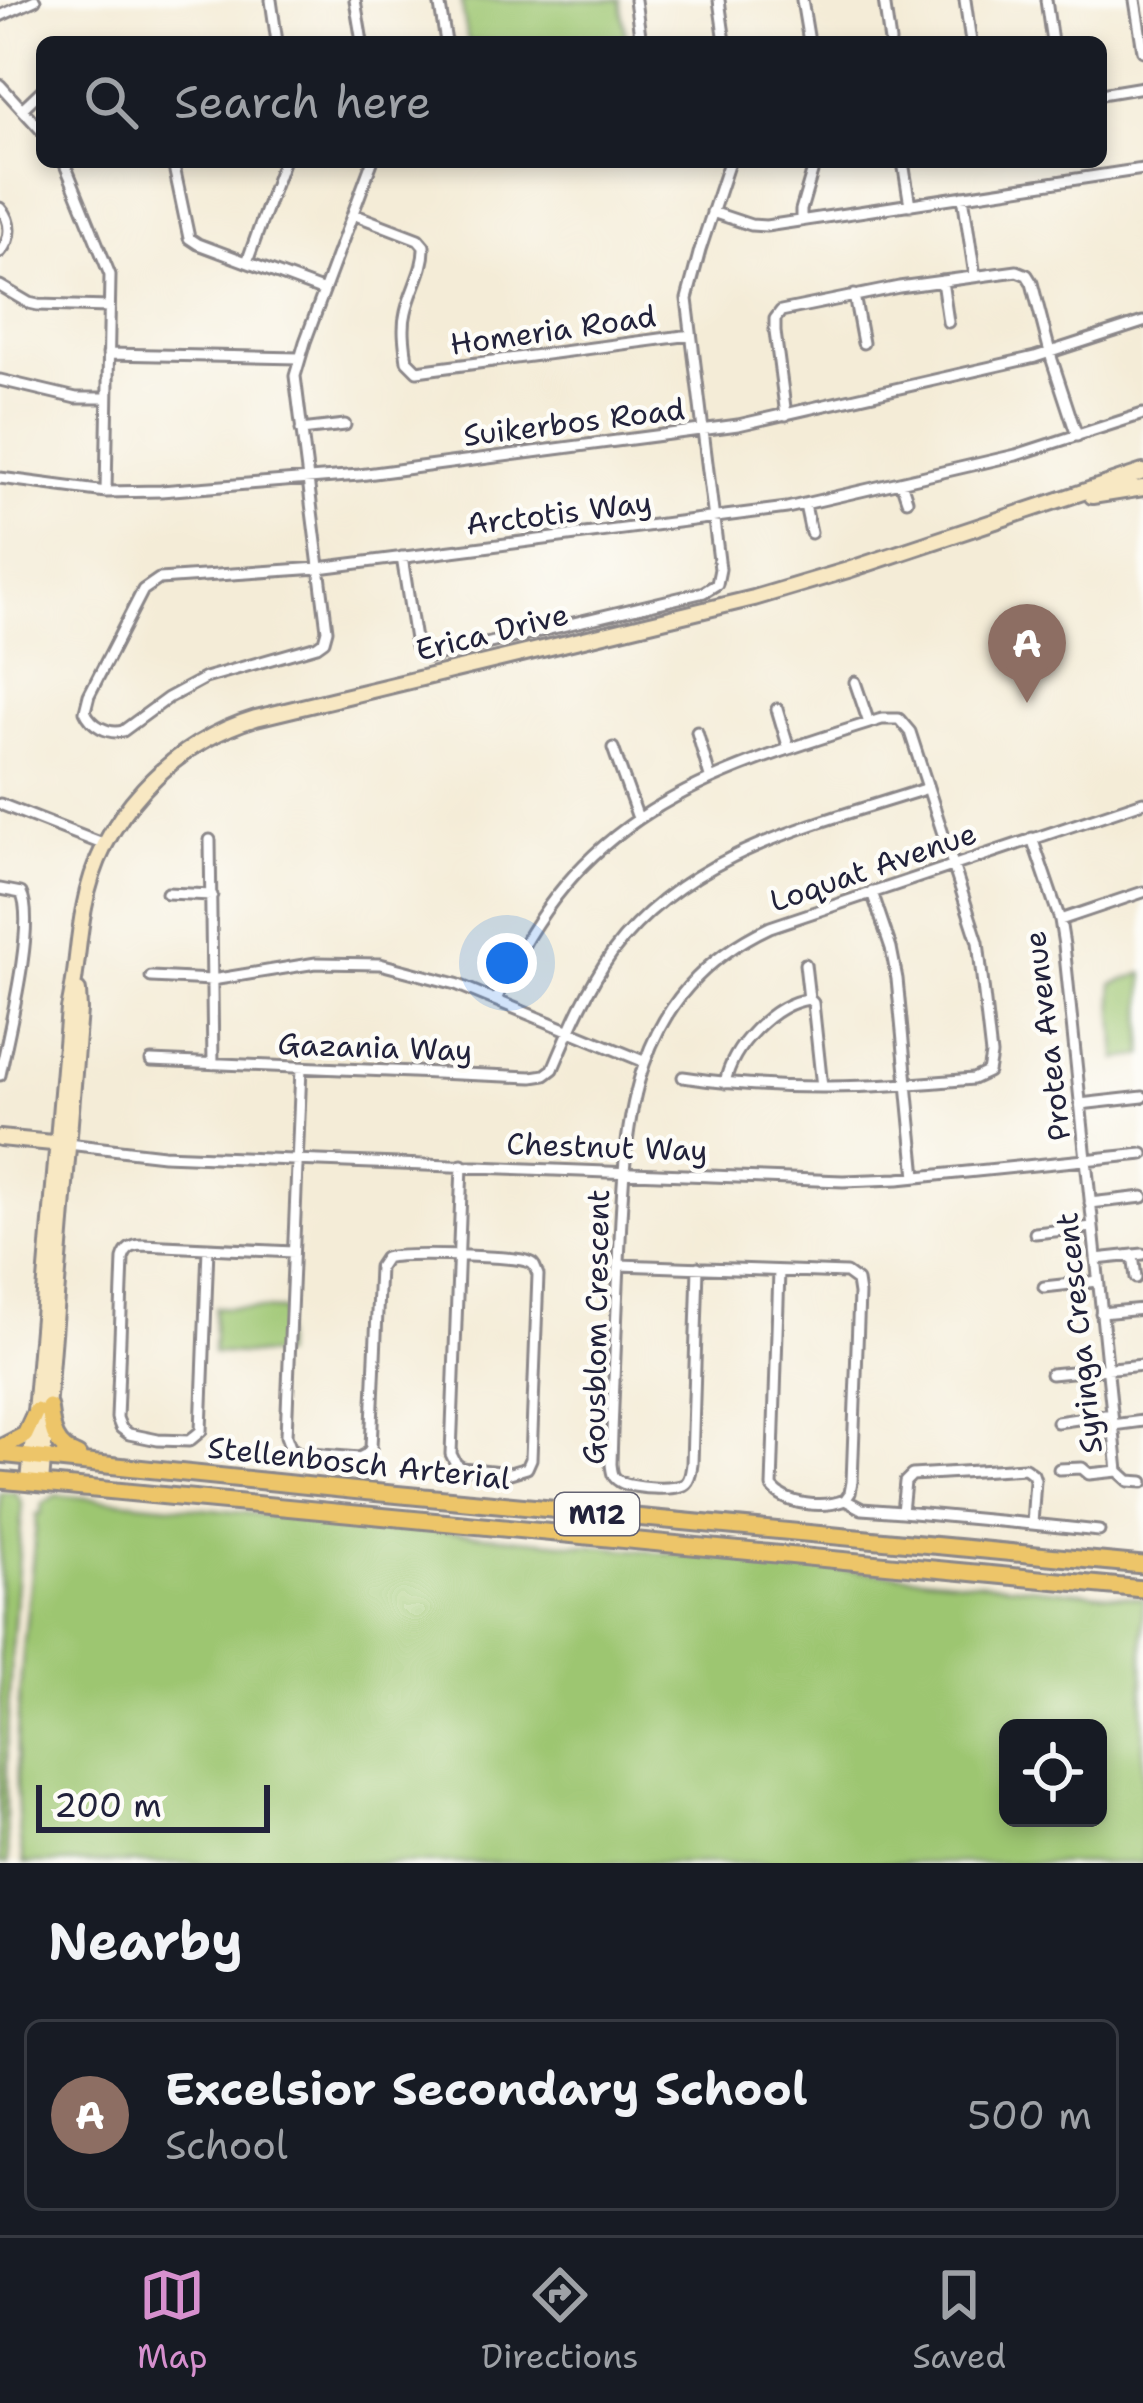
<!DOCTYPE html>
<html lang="en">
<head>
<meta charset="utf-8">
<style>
	:root { --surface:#171b24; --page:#242831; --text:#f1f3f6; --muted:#9ea1a6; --line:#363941; --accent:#d690ce }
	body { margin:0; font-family:"Shantell Sans",sans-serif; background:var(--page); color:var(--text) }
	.controls { position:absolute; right:36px; bottom:36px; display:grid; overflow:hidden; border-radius:18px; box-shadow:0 6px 18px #0003 }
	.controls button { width:108px; height:108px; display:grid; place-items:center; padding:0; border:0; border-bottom:3px solid var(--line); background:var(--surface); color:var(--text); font:60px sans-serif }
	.scale { position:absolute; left:36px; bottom:30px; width:234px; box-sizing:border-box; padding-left:12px; border:6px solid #22223b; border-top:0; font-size:33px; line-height:42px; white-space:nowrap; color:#22223b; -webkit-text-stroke:9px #fdfcf7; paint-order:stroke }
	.you { position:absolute; left:507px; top:963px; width:42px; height:42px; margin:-30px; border:9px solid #fff; border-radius:50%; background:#1a73e8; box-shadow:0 0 0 18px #1a73e833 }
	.badge { display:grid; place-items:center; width:78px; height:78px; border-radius:50%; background:var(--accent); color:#fff; font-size:39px; font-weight:700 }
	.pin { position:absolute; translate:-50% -99px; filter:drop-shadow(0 3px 6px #0008) }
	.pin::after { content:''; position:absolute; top:63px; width:42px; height:36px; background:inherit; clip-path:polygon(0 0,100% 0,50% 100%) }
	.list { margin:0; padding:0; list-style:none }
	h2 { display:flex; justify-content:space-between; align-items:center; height:156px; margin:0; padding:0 48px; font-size:51px }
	h2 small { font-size:39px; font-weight:400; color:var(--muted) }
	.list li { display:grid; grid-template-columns:78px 1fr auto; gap:36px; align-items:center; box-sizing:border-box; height:192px; margin:0 24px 24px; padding:0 24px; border:3px solid var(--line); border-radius:18px }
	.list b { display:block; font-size:45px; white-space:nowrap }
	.list p { margin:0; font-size:39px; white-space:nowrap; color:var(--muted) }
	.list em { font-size:39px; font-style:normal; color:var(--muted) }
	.icon { flex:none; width:66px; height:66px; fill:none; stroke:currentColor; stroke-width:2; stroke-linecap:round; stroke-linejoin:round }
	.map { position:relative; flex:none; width:1143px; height:1863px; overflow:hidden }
	.search { position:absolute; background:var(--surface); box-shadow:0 6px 18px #0003; left:36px; right:36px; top:36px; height:132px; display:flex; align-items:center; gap:30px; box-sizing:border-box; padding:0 42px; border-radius:18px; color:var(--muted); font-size:45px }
	.sheet { height:372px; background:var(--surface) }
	nav { display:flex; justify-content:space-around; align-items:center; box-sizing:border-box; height:168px; border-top:3px solid var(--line); background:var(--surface); font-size:33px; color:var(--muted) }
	nav a { display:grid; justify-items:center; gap:6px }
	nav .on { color:var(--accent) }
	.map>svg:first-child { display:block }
	.green { fill:#9dc671; stroke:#607456; stroke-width:3; fill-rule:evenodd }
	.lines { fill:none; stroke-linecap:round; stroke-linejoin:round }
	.minor-casing { stroke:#8b8789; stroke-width:15 }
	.secondary-casing { stroke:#8b8789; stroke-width:20 }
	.primary-casing { stroke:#8b8789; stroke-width:21 }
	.minor { stroke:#fff; stroke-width:9 }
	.secondary { stroke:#f8e8c3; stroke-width:14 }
	.primary { stroke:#edc569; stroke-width:15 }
	.labels { text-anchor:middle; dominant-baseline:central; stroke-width:9; stroke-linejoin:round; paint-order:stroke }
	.shield { fill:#fdfcf7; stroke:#646373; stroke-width:3 }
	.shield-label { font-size:27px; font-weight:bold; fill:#22223b }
	.street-label { font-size:30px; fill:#22223b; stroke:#fdfcf7 }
</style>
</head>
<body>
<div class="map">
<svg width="1143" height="1863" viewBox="0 0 1143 1863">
	<rect width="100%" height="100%" fill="#fdfcf7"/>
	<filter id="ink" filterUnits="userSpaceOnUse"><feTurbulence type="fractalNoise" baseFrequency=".00833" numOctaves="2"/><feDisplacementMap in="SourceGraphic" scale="24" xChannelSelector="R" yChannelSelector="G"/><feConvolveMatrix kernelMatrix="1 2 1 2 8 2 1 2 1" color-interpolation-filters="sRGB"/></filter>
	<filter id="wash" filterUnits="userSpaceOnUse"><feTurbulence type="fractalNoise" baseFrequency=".004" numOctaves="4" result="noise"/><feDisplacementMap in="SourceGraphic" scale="48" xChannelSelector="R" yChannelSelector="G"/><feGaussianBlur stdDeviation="2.7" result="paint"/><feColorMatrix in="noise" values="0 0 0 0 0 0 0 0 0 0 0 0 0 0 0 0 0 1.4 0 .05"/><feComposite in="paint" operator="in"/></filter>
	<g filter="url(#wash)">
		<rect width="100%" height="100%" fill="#f4ecd7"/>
		<!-- green -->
		<path class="green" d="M461,0H620L626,37L596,42H468Z
			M1143,973V1056L1117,1059L1112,984Z
			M215,1307L284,1310L282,1355L213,1353Z
			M0,1492H15L22,1503C16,1623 0,1742 8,1863H0Z
			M56,1495L1143,1598V1863H23C6,1748 27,1629 37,1514H41L42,1504ZM1008,1728H1098V1818H1008Z"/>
	</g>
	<g filter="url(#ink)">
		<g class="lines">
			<!-- minor casing -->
			<g class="minor-casing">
				<path id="minor" d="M271,0L277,42
					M355,0L362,42
					M439,0L446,42
					M635,0L641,42
					M719,0L725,42
					M802,0L809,42
					M884,0L890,42
					M965,0L971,42
					M1046,0L1052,42
					M1135,0L1143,51
					M0,16L35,0
					M0,85L42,131
					M1101,94L1143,87
					M22,109L42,90
					M64,162L110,275L106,492
					M173,162L189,238L198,244L324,291
					M372,162L305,342L295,376L327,630L324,641L317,646L205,678L168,698L123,731C108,735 91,725 85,711L89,695L143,590L159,579L319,568L787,508L1016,455L1143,414
					M903,162L910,205
					M963,196L975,276
					M0,208C12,221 12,239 0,252
					M712,212L751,225L766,226L1143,169
					M353,214L418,239L424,246C425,269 411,289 406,312C402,328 405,345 407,361L417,371L691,335
					M801,221V210L815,162
					M247,262L283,162
					M942,281L948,322
					M0,286L29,303L38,305L109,307
					M854,295L863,343
					M108,354L299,358
					M0,380L76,398H107
					M786,415L775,332V319L781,311L899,287L1017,271L1027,275L1032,283L1052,360L1077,436
					M301,430L345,425
					M0,478L106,492L161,491L359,475L738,425L1035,357L1143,322
					M901,482L907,500
					M805,505L811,533
					M402,557L416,646L420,654L431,657L704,592L717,584L720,569L687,299L700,250L729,162
					M855,682L869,723
					M777,709L789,749
					M697,732L710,777
					M613,748L638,818
					M0,804L105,845
					M1032,838L1060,920L1064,945L1118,1471L1129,1481L1143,1482
					M210,840L213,1064
					M0,889L21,893C37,921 7,1039 0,1075
					M872,892L891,948L897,979L916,1177
					M167,893L212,895
					M1060,920L1143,892
					M805,964L809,999L813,1003L822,1087
					M151,977L212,980L316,963L380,964L456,984L643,1061
					M496,1000C577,813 702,775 882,719H899L910,732L978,942L991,1055L988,1072L973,1079C874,1088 781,1092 683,1077
					M151,1061L532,1077L545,1075L553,1069C570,1029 587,988 612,953C688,851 814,825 928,788
					M301,1068L286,1436L290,1447L298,1453L359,1458L367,1454L371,1448L379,1267L385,1258C400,1253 509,1256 526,1261C536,1264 534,1266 538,1275L531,1459L527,1468L510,1473L462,1468L456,1464L451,1454L462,1165
					M725,1083C732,1047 772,1004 809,999
					M1080,1104L1143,1097
					M68,1144L163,1155L843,1181L898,1179L1143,1154
					M1090,1203L1143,1197
					M1035,1233L1093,1227
					M208,1248L201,1431L189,1441L158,1440L129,1434L121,1428L117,1418L123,1259C126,1248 133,1245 143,1245L293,1252
					M1133,1255L1136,1278
					M1096,1259L1143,1254
					M619,1265L846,1273L857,1281L859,1294L852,1482L850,1493L845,1500
					M698,1267L692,1464C691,1470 691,1478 686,1483C678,1492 629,1488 619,1481C612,1477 612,1472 611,1464C613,1397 616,1330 619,1263C625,1124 626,995 770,927L1143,802
					M779,1271L772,1487C786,1506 824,1508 845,1500
					M1044,1287L1098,1281
					M1101,1313L1143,1309
					M1051,1374L1143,1365
					M1057,1422L1112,1414
					M1113,1425L1143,1421
					M1059,1469L1082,1468L1089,1474L1118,1471
					M845,1500L862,1509L902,1512L905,1482L912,1475L1025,1468L1033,1474L1035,1480L1032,1524L1099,1531
					M902,1512L1032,1524"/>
			</g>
			<!-- secondary casing -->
			<g class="secondary-casing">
				<path id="secondary" d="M1092,496L1143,488
					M0,1138L63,1144
					M29,1483L69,1009C77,975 77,942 84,908C100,818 170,744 256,718L754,598L848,570L1143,472
					M41,1484L79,1010L78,991"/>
			</g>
			<!-- primary casing -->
			<g class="primary-casing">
				<path id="primary" d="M49,1407C52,1430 54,1447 78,1456
					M0,1448L25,1435L36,1411
					M0,1454L360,1491L1143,1565
					M0,1480L1143,1589"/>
			</g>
			<!-- minor -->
			<use href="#minor" class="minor"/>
			<!-- secondary -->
			<use href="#secondary" class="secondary"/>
			<!-- primary -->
			<use href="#primary" class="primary"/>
		</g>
	</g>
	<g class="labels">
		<!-- shield labels -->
		<rect class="shield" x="555" y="1493" width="84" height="42" rx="9"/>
		<g class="shield-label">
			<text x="597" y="1514">M12</text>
		</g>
		<!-- street labels -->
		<g class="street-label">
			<text transform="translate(553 330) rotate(-8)">Homeria Road</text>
			<text transform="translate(574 422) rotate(-7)">Suikerbos Road</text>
			<text transform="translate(559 513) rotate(-7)">Arctotis Way</text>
			<text transform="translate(492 632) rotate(-14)">Erica Drive</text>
			<text transform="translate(873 867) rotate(-19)">Loquat Avenue</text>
			<text transform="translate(1047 1036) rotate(-97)">Protea Avenue</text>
			<text transform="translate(375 1047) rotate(2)">Gazania Way</text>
			<text transform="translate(607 1147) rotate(2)">Chestnut Way</text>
			<text transform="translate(596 1327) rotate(-89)">Gousblom Crescent</text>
			<text transform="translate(1079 1333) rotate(-96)">Syringa Crescent</text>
			<text transform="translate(359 1463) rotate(6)">Stellenbosch Arterial</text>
		</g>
	</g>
</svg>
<div class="controls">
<button><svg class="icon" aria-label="locate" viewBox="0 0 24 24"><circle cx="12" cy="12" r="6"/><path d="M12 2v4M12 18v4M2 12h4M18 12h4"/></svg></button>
</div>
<div class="scale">200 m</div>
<div class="you"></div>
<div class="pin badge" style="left:1027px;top:703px;background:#8d6e63">A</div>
<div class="search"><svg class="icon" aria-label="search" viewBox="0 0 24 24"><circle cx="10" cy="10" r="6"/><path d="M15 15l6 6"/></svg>Search here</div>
</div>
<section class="sheet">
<h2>Nearby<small></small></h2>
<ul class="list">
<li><span class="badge" style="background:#8d6e63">A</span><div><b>Excelsior Secondary School</b><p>School</p></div><em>500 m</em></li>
</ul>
</section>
<nav>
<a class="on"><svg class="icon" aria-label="map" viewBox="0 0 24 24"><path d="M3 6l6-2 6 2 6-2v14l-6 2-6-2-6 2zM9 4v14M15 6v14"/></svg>Map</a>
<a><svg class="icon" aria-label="directions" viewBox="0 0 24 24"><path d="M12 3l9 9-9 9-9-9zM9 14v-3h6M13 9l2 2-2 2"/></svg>Directions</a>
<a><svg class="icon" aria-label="saved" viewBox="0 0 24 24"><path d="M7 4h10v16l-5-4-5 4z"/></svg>Saved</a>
</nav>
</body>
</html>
